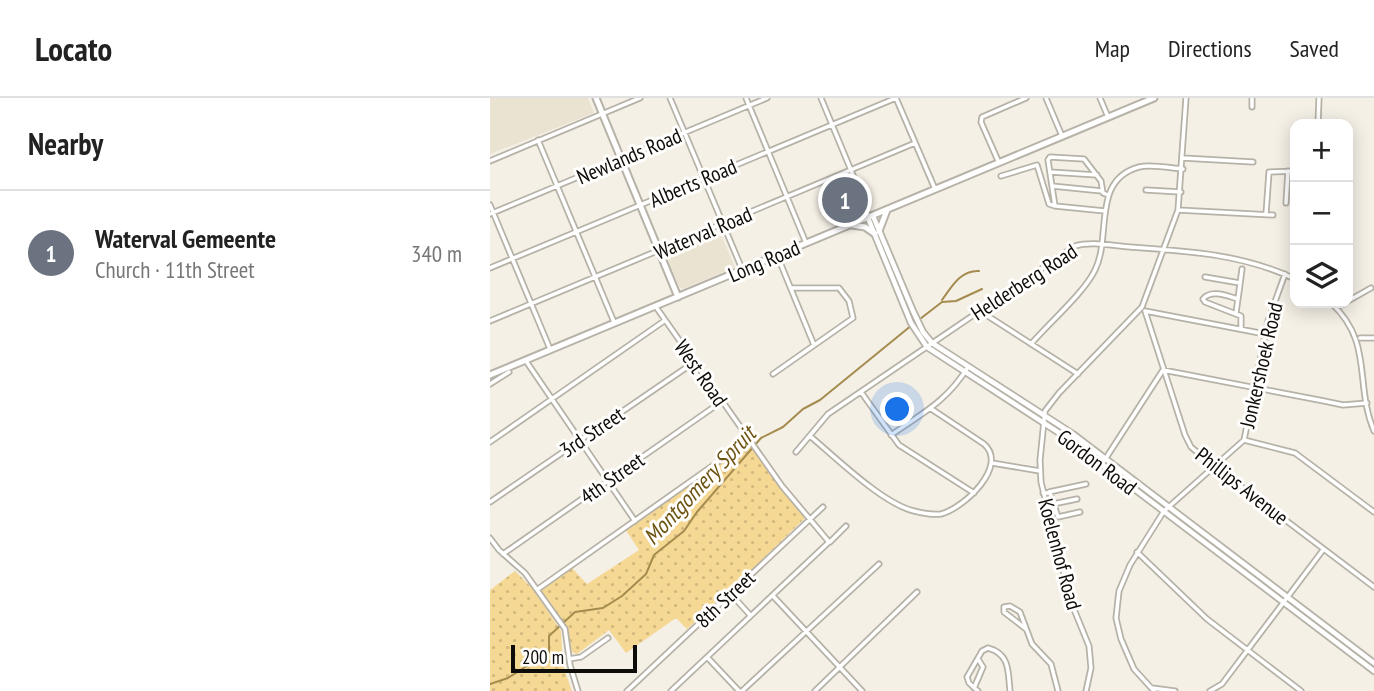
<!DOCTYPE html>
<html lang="en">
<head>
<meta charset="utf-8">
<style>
	:root { --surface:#fff; --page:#f6f6f6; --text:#222; --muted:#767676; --line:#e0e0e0; --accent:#6433ab }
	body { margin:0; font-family:"PT Sans Narrow",sans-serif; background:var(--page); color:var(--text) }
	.controls { position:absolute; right:21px; top:21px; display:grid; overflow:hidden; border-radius:14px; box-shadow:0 4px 18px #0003 }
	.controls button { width:63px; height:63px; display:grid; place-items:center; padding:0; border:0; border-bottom:2px solid var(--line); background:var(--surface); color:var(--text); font:35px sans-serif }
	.scale { position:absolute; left:21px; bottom:18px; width:126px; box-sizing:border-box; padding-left:7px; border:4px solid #0d0c09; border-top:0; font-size:19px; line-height:24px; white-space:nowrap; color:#0d0c09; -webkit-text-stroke:5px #fffefc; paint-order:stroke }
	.you { position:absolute; left:408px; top:312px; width:24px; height:24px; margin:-18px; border:5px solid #fff; border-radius:50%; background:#1a73e8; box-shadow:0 0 0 10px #1a73e833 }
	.badge { display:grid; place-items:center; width:46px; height:46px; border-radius:50%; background:var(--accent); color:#fff; font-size:23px; font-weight:700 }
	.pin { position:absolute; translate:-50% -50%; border:4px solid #fff; box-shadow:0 2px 7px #0006 }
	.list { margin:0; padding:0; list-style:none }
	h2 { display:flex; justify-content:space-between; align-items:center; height:91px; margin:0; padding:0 28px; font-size:30px }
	h2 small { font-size:23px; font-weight:400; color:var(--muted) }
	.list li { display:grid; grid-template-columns:46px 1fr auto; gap:21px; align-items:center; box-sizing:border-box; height:126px; padding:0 28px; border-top:2px solid var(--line) }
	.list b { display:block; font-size:26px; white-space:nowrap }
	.list p { margin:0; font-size:23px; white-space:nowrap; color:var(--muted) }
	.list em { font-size:23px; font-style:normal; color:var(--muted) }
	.icon { flex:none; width:38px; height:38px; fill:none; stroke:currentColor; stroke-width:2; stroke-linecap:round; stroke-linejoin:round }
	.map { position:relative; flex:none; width:884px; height:593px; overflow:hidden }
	header { display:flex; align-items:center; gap:42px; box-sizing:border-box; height:98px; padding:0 35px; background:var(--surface); border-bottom:2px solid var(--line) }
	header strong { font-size:33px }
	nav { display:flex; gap:38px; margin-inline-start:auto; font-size:24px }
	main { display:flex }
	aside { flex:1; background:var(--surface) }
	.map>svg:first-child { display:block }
	.built { fill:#eae3d2 }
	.park { fill:url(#park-dots) }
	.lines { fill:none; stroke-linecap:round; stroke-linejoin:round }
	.stream { stroke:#a48b4e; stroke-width:2 }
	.minor-casing { stroke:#b6b2a8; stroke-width:7 }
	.tertiary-casing { stroke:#b6b2a8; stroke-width:8 }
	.secondary-casing { stroke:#b6b2a8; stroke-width:9 }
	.minor { stroke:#fff; stroke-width:3.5 }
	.tertiary { stroke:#fff; stroke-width:4.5 }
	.secondary { stroke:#fff; stroke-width:5 }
	.labels { text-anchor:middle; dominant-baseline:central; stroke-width:6; stroke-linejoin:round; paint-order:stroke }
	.street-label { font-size:21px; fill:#0d0c09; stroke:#fffefc }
	.water-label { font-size:23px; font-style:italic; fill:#6c5412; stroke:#fffefc }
</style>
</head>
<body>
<header>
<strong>Locato</strong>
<nav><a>Map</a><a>Directions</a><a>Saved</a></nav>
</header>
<main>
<aside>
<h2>Nearby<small></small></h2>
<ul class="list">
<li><span class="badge" style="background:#6b7280">1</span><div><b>Waterval Gemeente</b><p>Church · 11th Street</p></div><em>340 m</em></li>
</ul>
</aside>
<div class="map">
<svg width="884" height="593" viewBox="0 0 884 593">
	<defs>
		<pattern id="park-dots" width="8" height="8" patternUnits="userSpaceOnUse" patternTransform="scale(1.75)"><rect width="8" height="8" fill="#f5d893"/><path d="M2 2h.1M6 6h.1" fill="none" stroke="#d1b87d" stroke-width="1.8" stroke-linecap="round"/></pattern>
	</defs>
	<rect width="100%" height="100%" fill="#f5f0e6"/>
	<!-- built -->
	<path class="built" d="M0,0H98L104,15L0,56Z
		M229,132L245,169L193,191L189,189L175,156L176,154Z"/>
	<!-- park -->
	<path class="park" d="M259,343L315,420L239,494L197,531L186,520L136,555L119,532L87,556L82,554L76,531L48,490L80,468L97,486L149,452L135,431Z
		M25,473L44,492L71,533L73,568L82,593H0V492Z"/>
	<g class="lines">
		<!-- stream -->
		<path class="stream" d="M452,202C461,190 470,172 489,173
			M430,221L452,204L466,203L492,191
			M0,586L18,580L59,554V538L85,514L113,510L132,498L156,476L164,457L194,433L207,414L271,340L293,329L313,311L330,302L422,227"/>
		<!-- minor casing -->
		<g class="minor-casing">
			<path id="minor" d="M180,0L252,171
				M256,0L316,145
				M331,0L375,106L378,118
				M406,0L445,91
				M556,0L572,38
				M610,0L618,19
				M762,9V0
				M828,26L829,0
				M48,42L124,224
				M693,60L763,64
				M0,63L150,0
				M509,65L491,24L492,19L536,0
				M560,74L607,77
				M511,78L547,67L559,106L565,108
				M562,88L612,93
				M656,92L691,94
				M796,105L798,73
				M0,107L60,251
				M565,108L558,62L560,59L594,61L611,83L613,95L618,97
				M565,108L615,113
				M688,112L783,117
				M0,116L277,0
				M776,116L779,74L805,73
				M287,157L324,247
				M0,170L406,0
				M715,179L750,185
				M858,203L881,190
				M841,205C884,244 864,286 884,333
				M166,209L292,388L339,444L181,593
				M847,209L855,205
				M490,213L588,276
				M655,213L695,337L701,349L724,368L884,489
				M655,213L775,236
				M746,215L752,171L748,201C737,198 721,191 713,201L715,204L751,218V231
				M0,223L425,45
				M870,240H884
				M541,246C559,225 594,195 605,172C622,138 601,82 649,69C662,66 680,70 693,71
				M36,263L145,423
				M283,276L363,220L359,203L349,190H301
				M0,286L19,274
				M371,294L409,347L484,395
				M401,337C433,315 457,303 478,269
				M320,338C345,359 393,406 424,413C432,415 443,417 451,416C474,410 519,368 494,346L440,310
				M754,342L805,355L884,414
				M0,344L174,223
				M306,354L338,316L585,148C602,143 623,148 640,149C697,153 753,156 805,181
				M614,363L673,272L834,303L853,307L877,305
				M502,365L550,373
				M559,394L596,386
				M553,395H560L568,419L590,414
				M0,404L203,265
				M563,406L587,401
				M0,440L9,452L35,475L75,531L80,567L88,593
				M340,444L356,428
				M647,454L717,521L811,593
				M13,456L231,304
				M48,491L259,342
				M241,496L260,517
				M283,498L372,593
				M536,531L514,514V509L520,508L530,514L542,546L561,566L568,593
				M217,559L249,593
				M79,561L91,559L118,540
				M484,590L493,569L488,561
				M662,590L685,593
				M137,593L333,409
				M252,593L389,466
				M325,593L427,494
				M488,593L479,585L477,579L492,553L498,550C520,556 518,573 520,593
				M596,593L601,570L599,548L581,504L551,384L550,362L555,313L569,295L652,209L688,112L696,0
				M664,593L644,571L631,541L626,520L629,493L640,467L674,413L754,342L778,223L795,176
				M720,593L732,586L833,452"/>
		</g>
		<!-- tertiary casing -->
		<g class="tertiary-casing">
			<path id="tertiary" d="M383,118L423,213L433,234L442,245L583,336L884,565
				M378,120L421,225L437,249L580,342L884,573"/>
		</g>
		<!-- secondary casing -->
		<g class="secondary-casing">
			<path id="secondary" d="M106,0L188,199
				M362,127L375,129L385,136
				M389,133L397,112
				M0,277L664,0"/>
		</g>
		<!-- minor -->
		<use href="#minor" class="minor"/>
		<!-- tertiary -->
		<use href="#tertiary" class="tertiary"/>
		<!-- secondary -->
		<use href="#secondary" class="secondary"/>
	</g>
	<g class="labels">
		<!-- street labels -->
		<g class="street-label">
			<text transform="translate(139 58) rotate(-23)">Newlands Road</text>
			<text transform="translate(203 85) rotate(-23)">Alberts Road</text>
			<text transform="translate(213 135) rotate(-23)">Waterval Road</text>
			<text transform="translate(274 163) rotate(-23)">Long Road</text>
			<text transform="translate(534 184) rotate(-33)">Helderberg Road</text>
			<text transform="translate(771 267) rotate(-77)">Jonkershoek Road</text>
			<text transform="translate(211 275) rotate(55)">West Road</text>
			<text transform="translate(102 334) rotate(-34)">3rd Street</text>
			<text transform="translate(607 364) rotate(37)">Gordon Road</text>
			<text transform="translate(122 380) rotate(-35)">4th Street</text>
			<text transform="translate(752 388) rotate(38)">Phillips Avenue</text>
			<text transform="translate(570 456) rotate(75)">Koelenhof Road</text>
			<text transform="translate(235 501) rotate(-43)">8th Street</text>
		</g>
		<!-- water labels -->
		<g class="water-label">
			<text transform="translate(209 387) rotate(-47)">Montgomery Spruit</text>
		</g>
	</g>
</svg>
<div class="controls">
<button>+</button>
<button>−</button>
<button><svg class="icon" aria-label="layers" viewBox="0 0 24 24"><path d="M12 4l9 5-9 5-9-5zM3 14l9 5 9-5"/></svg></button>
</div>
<div class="scale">200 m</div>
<div class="you"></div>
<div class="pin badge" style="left:355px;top:102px;background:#6b7280">1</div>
</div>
</main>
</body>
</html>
